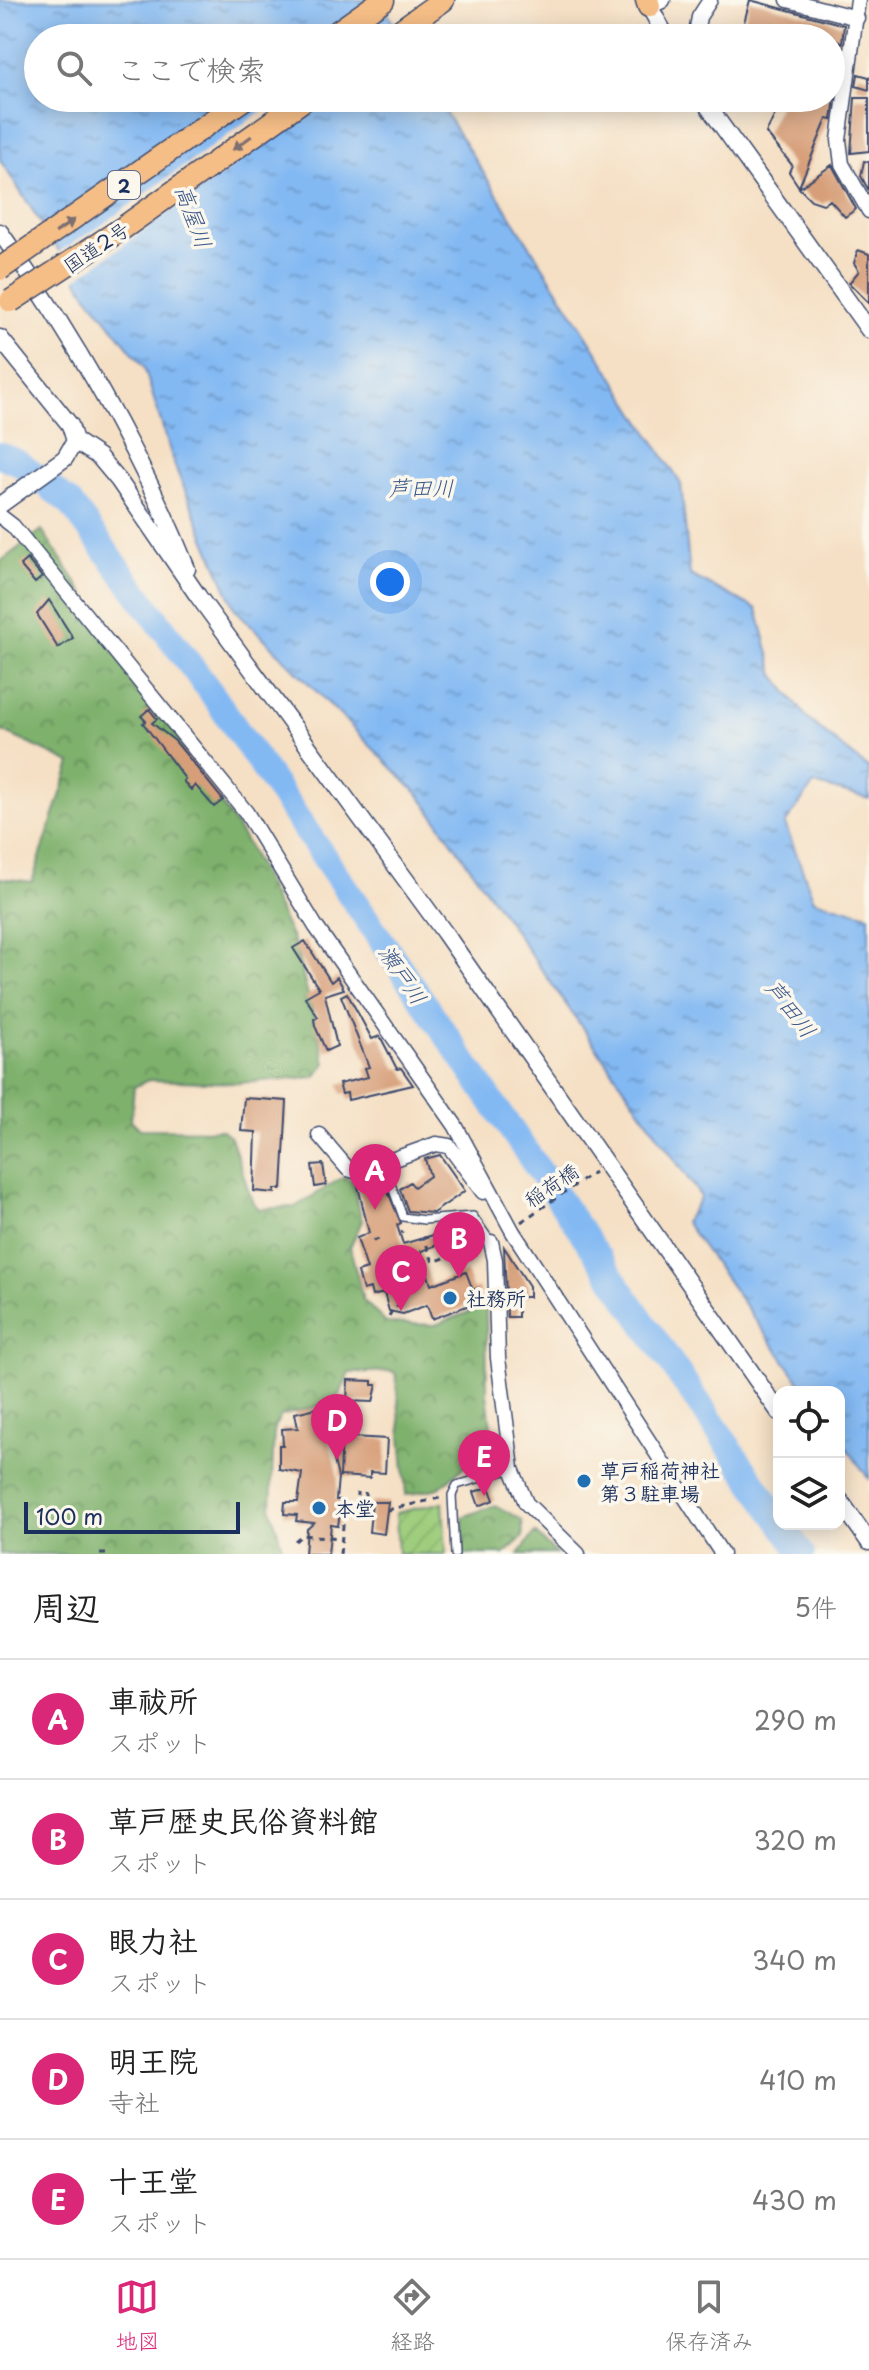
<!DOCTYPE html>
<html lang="ja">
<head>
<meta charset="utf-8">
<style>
	:root { --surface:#fff; --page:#f2f2f2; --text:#222; --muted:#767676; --line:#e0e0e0; --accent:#db2777 }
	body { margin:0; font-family:"Playpen Sans","Klee One",sans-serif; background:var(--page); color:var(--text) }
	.controls { position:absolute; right:24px; bottom:24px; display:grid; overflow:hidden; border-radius:16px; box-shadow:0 4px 20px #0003 }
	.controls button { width:72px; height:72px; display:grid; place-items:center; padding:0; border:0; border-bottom:2px solid var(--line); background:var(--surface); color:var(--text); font:40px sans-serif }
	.scale { position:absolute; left:24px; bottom:20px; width:216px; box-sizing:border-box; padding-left:8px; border:4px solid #1b2f5e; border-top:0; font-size:22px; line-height:28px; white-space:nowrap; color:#1b2f5e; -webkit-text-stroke:6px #fbf7ec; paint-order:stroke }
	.you { position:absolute; left:390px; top:582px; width:28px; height:28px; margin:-20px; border:6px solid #fff; border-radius:50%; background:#1a73e8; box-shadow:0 0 0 12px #1a73e833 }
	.badge { display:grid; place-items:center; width:52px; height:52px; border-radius:50%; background:var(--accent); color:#fff; font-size:26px; font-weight:700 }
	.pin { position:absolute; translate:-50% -66px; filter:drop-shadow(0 2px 4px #0008) }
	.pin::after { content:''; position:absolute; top:42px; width:28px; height:24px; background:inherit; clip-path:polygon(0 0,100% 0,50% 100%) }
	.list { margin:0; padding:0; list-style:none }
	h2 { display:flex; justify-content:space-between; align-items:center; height:104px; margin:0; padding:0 32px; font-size:34px }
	h2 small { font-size:26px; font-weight:400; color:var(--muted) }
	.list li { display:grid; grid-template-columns:52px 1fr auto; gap:24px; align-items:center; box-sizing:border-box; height:120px; padding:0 32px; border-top:2px solid var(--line) }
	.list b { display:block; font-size:30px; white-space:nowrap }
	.list p { margin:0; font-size:26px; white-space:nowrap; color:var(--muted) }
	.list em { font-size:26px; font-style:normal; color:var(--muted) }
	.icon { flex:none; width:44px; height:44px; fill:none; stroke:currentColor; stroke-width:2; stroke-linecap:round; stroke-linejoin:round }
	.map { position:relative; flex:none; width:869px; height:1554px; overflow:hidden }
	.search { position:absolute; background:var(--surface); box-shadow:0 4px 20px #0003; left:24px; right:24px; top:24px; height:88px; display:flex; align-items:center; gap:20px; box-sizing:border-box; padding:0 28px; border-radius:44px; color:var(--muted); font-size:30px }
	.sheet { height:704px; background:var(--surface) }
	nav { display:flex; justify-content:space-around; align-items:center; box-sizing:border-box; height:112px; border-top:2px solid var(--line); background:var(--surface); font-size:22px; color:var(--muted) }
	nav a { display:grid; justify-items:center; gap:4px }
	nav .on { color:var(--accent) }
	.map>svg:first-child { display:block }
	.forest { fill:url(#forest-crowns); stroke:#4c7065; stroke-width:2 }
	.garden { fill:url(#garden-furrows); stroke:#5c7e6e; stroke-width:2 }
	.water { fill:url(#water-ripples); stroke:#4f74a8; stroke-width:2 }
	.pier { fill:#f5e0c5 }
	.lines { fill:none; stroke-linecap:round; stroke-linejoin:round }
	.river { stroke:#83b9f3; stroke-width:26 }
	.building { fill:#d79f79 }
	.service-casing { stroke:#3c4a6d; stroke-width:10 }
	.minor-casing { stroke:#3c4a6d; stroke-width:17 }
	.tertiary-casing { stroke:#3c4a6d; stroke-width:19 }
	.trunk-casing { stroke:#3c4a6d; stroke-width:25 }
	.path { stroke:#3c4a6d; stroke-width:3; stroke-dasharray:6 6; stroke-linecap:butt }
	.service { stroke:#fff; stroke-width:7 }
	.minor { stroke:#fff; stroke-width:14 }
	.tertiary { stroke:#fff; stroke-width:16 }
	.trunk { stroke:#f6be87; stroke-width:22 }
	.trunk-bridge-casing { stroke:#3c4a6d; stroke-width:25; stroke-linecap:butt }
	.trunk-bridge { stroke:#f6be87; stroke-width:22 }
	.oneway { fill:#7e6f70 }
	.poi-dot { fill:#1f6fb2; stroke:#fbf7ec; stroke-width:3 }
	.labels { text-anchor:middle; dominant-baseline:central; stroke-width:7; stroke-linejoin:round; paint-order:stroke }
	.shield { fill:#fbf7ec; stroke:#5e6b89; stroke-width:2 }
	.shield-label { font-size:18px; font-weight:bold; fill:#1b2f5e }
	.street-label { font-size:20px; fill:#1b2f5e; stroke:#fbf7ec }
	.poi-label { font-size:20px; font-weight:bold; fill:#1b2f5e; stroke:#fbf7ec; text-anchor:start }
	.water-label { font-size:22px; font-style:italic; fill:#3a588b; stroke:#fbf7ec }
</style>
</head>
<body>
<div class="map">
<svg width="869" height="1554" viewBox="0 0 869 1554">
	<defs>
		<pattern id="forest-crowns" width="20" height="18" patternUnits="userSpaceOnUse" patternTransform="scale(2)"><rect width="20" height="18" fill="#7eb16c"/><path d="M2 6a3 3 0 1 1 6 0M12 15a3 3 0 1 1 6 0" fill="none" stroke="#66905c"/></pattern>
		<pattern id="garden-furrows" width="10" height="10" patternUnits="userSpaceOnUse" patternTransform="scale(2)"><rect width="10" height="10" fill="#9ece7d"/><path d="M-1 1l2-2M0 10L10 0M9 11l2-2" fill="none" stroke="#88b16e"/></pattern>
		<pattern id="water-ripples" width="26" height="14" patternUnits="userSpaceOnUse" patternTransform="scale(2)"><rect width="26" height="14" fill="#83b9f3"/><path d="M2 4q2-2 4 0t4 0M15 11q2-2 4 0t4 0" fill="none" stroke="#6a97c8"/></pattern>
	</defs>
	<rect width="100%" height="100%" fill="#fbf7ec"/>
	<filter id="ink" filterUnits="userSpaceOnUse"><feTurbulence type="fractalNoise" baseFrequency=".0125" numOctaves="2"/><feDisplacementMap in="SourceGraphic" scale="16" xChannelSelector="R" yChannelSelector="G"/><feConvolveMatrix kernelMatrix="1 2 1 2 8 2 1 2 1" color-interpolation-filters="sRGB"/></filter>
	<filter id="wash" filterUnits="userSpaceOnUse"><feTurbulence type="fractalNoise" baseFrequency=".006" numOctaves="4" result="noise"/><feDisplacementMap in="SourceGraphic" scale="32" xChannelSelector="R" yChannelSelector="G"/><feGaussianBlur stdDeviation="1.8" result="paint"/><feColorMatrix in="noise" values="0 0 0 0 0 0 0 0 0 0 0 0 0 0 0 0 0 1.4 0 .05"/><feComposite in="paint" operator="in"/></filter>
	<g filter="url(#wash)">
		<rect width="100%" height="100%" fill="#f5e0c5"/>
		<!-- forest -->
		<path class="forest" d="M42,530L248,845L294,943L326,1063L315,1077L237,1083L148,1080L134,1087L131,1120L140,1129L222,1130L231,1137L252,1201L259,1209L295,1207L343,1177L352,1180L362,1221L350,1247L363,1300L386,1323L435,1325L486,1306L487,1394L493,1442L439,1488L406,1495L396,1374L392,1371L349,1373L340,1395L332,1402L281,1416L274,1427L271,1508L284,1554H0V878L32,882L71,763L0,730V562Z
			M495,1505L522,1520L523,1537L504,1554H463V1517Z
			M535,1533L556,1554H519Z"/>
		<!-- garden -->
		<path class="garden" d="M443,1502L446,1554H398L396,1513Z"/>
		<!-- water -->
		<path class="water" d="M0,0H380L402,38H38V98H436L681,484L690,575L757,609L775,676L809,720L869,769V799L814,784L785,824L814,900L869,915V1479L839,1437V1392H807L685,1222L701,1197L420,796L235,609L174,464L144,367L88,296L0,160Z"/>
		<!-- pier -->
		<path class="pier" d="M280,98H330L73,281L56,254L99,227Z"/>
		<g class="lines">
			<!-- river -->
			<path class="river" d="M0,455L19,463L70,503L215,698L779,1520
				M782,1524L802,1554"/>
		</g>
		<g id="blocks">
			<!-- building -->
			<path class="building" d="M750,0L844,25L842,43L831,38H740Z
				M858,74L869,77V90L856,86Z
				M783,98H835L832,120L827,119L799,187L789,172L792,165L766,133Z
				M855,98H869V151L851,153Z
				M864,161L869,162V191L861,176Z
				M832,165L856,209L845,217L830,200L823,204L811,200L799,188Z
				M858,250L869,254V303L849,283L859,271L854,263Z
				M27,559L42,577L35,583L20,565Z
				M49,600L73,638L58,648L37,614Z
				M149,709L157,719L152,723L175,741L223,800L214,807L195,785L191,790L183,781L185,779L143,723L146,721L141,716Z
				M305,941L331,982L337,977L344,989L325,995L337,1046L326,1051L315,1026L314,1019L318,1017L305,997L319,989L293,948Z
				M347,993L372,1039L380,1036L397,1069L401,1068L413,1085L348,1100L347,1093L342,1094L339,1084L368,1077L365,1068L369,1067L341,996Z
				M244,1098L287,1101L282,1189H275V1193L254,1191L256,1132L241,1131Z
				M440,1155L465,1191L433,1213L408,1211L400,1189L410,1182L414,1187L430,1176L425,1159Z
				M323,1164L326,1185L315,1187L312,1165Z
				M381,1175L401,1223L397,1225L403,1244L450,1230L453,1239L421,1251L431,1285L466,1272L473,1290L478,1288L483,1300L432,1319L427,1305L403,1314L389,1311L384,1293L372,1296L370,1288L363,1290L358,1272L367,1269L357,1238L369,1233L357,1182Z
				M504,1247L529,1286V1297H518V1317H507Z
				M348,1380L372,1381V1385H377L373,1402L347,1401Z
				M321,1407L338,1477L336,1500H342L338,1526L331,1525L328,1554H305L307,1529L314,1523L296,1521L297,1515L284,1514L285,1502H298L302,1473L279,1469V1445H283L282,1429L298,1428L295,1413Z
				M343,1411H352V1437L387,1439L385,1473L370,1472V1478L340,1476Z
				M489,1487L494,1500L479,1506L474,1492Z
				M372,1502H388L384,1534L369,1532Z"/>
		</g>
	</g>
	<g filter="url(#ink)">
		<use href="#blocks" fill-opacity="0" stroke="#3c4a6d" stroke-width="2"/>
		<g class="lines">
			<!-- service casing -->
			<g class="service-casing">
				<path id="service" d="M384,1165L403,1217L424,1220L473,1216L491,1242
					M455,1554L452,1495L457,1485L512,1469"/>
			</g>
			<!-- minor casing -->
			<g class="minor-casing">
				<path id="minor" d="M788,0L857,18
					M858,0L839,140L842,164L869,211
					M695,38L699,17L710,0
					M0,516L13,526L246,812L316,927L455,1125L513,1232L722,1554
					M319,1135L348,1169L358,1172L436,1144L449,1146L483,1192
					M491,1242L495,1260L498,1358L512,1469L526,1503L578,1554"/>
			</g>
			<!-- tertiary casing -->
			<g class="tertiary-casing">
				<path id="tertiary" d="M662,0L649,6L667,38
					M702,98L869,330
					M0,232C74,338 139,448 187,569
					M0,338L70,425L75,441L65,458L0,505
					M75,441L99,457L119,481L198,596L444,932L779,1412
					M839,1499L869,1542"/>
			</g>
			<!-- trunk casing -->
			<g class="trunk-casing">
				<path id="trunk" d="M647,0L649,6
					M329,38L383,0
					M390,38L443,0"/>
			</g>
			<!-- path -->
			<path class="path" d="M521,1222L594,1172
				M401,1233L403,1232
				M456,1235L471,1230
				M373,1241L382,1238
				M463,1252L454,1232L424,1238L433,1262L476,1247
				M389,1316L394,1307L403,1304
				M357,1508V1492
				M365,1508V1492
				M387,1510L440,1498
				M295,1541L302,1535L341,1538
				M100,1554H111
				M340,1554L345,1508L371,1510"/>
			<!-- service -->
			<use href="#service" class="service"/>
			<!-- minor -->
			<use href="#minor" class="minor"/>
			<!-- tertiary -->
			<use href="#tertiary" class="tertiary"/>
			<!-- trunk -->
			<use href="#trunk" class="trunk"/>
			<!-- trunk-bridge casing -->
			<g class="trunk-bridge-casing">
				<path id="trunk-bridge" d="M0,269L245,98
					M11,301L123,228L306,98"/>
			</g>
			<!-- trunk-bridge -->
			<use href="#trunk-bridge" class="trunk-bridge"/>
		</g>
		<!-- one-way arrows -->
		<defs><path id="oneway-solid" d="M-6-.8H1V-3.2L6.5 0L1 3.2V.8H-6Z" transform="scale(2)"/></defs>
		<g class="oneway">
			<use href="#oneway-solid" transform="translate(242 143) rotate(144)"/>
			<use href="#oneway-solid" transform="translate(65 226) rotate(-35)"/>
		</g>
	</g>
	<!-- markers -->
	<g class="poi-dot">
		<circle cx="450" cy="1298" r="8"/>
		<circle cx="584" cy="1481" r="8"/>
		<circle cx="319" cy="1508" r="8"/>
	</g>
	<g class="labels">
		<!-- shield labels -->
		<rect class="shield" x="108" y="171" width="32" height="28" rx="6"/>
		<g class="shield-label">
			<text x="124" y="185">2</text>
		</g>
		<!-- street labels -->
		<g class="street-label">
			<text transform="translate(96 247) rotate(-34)">国道2号</text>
			<text transform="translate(551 1185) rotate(-34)">稲荷橋</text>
		</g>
		<!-- poi labels -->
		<g class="poi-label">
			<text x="466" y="1298">社務所</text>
			<text x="600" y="1470">草戸稲荷神社<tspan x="600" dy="23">第３駐車場</tspan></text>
			<text x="335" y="1508">本堂</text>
		</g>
		<!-- water labels -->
		<g class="water-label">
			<text transform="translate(195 216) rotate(70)">高屋川</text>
			<text x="421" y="486">芦田川</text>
			<text transform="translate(404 974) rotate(56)">瀬戸川</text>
			<text transform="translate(792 1008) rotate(52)">芦田川</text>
		</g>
	</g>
</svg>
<div class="controls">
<button><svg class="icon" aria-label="locate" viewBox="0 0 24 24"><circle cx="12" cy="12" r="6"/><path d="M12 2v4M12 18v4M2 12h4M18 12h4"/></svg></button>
<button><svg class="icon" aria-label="layers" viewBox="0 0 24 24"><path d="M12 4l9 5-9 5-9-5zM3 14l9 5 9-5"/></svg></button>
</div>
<div class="scale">100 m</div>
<div class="you"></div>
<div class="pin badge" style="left:375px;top:1210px">A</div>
<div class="pin badge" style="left:459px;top:1278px">B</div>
<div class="pin badge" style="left:401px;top:1311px">C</div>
<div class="pin badge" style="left:337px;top:1460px">D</div>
<div class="pin badge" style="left:484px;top:1496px">E</div>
<div class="search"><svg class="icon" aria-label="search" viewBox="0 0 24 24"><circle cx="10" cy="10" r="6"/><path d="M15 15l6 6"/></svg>ここで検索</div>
</div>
<section class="sheet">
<h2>周辺<small>5件</small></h2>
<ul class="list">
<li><span class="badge">A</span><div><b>車祓所</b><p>スポット</p></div><em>290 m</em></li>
<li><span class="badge">B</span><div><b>草戸歴史民俗資料館</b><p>スポット</p></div><em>320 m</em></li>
<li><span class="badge">C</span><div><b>眼力社</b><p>スポット</p></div><em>340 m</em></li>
<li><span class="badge">D</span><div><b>明王院</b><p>寺社</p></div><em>410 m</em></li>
<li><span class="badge">E</span><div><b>十王堂</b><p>スポット</p></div><em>430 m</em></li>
</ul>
</section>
<nav>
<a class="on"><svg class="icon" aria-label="map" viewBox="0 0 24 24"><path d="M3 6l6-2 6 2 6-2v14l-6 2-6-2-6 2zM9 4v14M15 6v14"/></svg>地図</a>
<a><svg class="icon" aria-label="directions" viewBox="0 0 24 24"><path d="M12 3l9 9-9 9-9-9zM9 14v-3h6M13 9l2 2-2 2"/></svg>経路</a>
<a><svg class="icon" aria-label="saved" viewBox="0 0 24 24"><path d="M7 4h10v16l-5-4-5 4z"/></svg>保存済み</a>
</nav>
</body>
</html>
